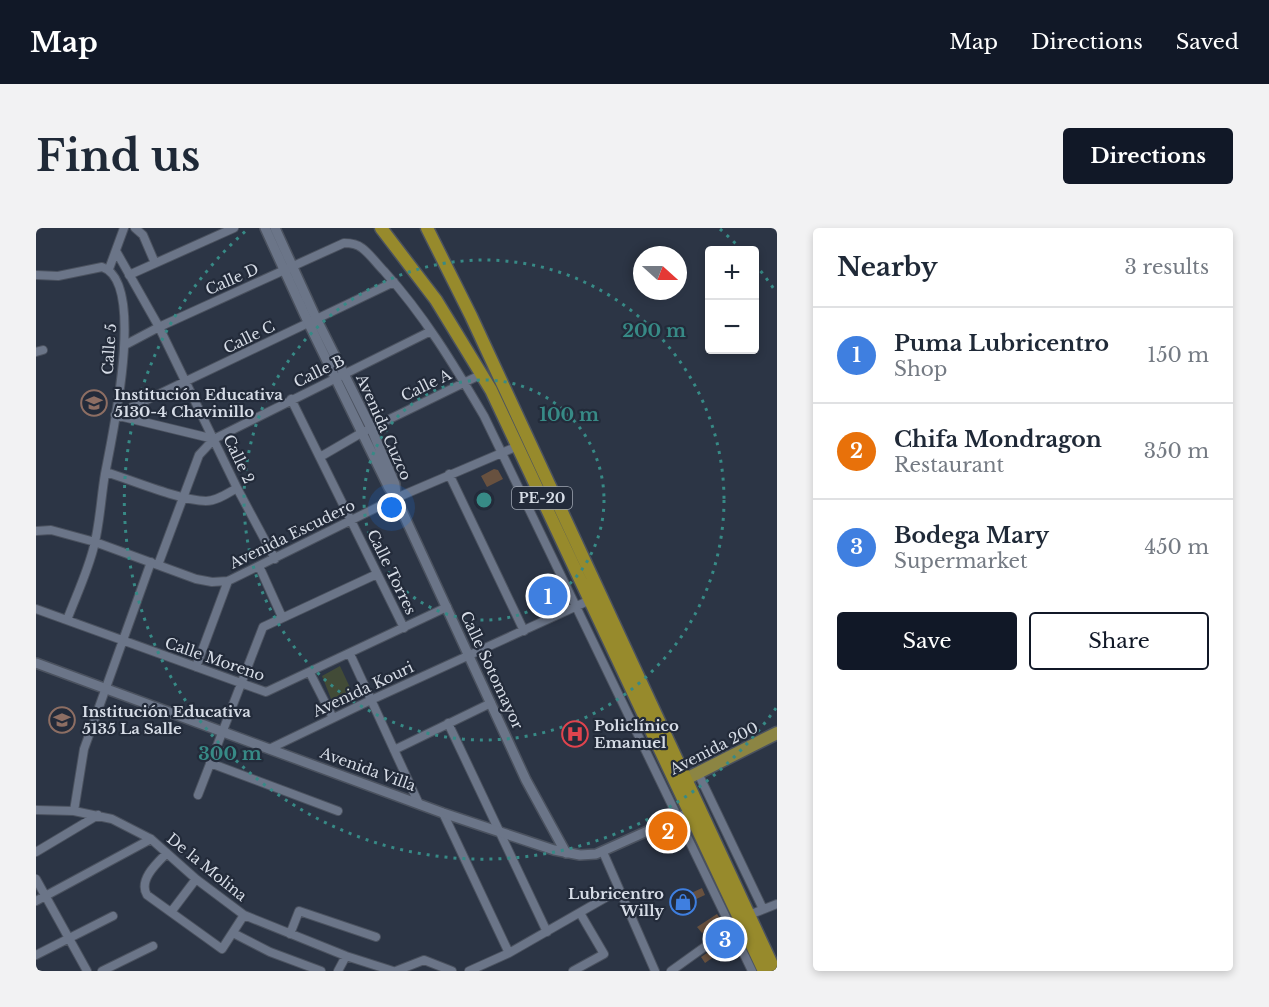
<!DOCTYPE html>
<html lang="en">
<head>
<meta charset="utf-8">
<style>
	:root { --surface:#fff; --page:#f2f2f3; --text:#1f2937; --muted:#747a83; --line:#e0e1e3; --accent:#111827 }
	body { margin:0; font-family:"Libre Baskerville",serif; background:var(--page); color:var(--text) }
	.controls { position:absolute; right:18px; top:18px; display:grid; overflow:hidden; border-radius:6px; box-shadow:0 3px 9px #0003 }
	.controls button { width:54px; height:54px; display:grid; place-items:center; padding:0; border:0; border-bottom:2px solid var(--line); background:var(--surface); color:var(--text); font:30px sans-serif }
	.compass { position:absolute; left:597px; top:18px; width:54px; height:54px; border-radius:50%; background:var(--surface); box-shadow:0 3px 9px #0003; rotate:111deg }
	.you { position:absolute; left:356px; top:280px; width:21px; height:21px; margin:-15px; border:4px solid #fff; border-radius:50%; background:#1a73e8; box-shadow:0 0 0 9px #1a73e833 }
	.badge { display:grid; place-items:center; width:39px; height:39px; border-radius:50%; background:var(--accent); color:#fff; font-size:20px; font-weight:700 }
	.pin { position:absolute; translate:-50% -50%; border:3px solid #fff; box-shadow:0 2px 6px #0006 }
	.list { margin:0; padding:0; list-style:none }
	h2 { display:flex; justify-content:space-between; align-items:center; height:78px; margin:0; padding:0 24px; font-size:26px }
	h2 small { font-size:20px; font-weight:400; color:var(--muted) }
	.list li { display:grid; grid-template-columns:39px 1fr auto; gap:18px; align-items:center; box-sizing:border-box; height:96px; padding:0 24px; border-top:2px solid var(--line) }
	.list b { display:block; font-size:22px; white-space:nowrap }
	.list p { margin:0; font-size:20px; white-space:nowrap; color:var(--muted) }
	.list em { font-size:20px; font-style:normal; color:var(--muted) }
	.actions { display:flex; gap:12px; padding:18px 24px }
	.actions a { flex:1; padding:14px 0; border:2px solid var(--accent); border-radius:6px; text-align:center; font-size:21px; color:var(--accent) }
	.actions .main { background:var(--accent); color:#fff }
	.map { position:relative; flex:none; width:741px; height:743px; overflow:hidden; border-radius:6px }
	header { display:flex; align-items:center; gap:36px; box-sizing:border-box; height:84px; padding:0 30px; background:var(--accent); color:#fff }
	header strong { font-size:28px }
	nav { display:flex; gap:33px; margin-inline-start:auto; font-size:21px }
	.intro { display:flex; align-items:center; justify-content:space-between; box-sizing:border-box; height:144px; padding:0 36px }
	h1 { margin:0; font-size:42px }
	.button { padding:15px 27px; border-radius:6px; background:var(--accent); color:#fff; font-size:21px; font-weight:700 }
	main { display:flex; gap:36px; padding:0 36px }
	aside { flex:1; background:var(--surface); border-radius:6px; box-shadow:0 3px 9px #0003 }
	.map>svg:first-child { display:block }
	.green { fill:#424b37 }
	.building { fill:#68513f }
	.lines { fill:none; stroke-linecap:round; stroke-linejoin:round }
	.minor-casing { stroke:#4b525f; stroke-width:10 }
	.tertiary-casing { stroke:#4b525f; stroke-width:12 }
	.primary-casing { stroke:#4b525f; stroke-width:15 }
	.trunk-casing { stroke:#4b525f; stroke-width:15 }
	.minor { stroke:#6b7588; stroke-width:8 }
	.tertiary { stroke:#6b7588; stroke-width:9 }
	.primary { stroke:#8c8543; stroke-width:12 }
	.trunk { stroke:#978a2c; stroke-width:12 }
	.ring { fill:none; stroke:#378a86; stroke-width:3; stroke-dasharray:3 6 }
	.labels { text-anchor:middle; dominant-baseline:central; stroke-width:4.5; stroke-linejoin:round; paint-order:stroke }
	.shield { fill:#232b3a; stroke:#a0a7b2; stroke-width:1.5 }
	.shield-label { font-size:14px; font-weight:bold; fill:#d6dce6 }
	.street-label { font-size:15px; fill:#d6dce6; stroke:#232b3a }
	.poi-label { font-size:15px; font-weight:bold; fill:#d6dce6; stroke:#232b3a; text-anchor:start }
	.centre { fill:#378a86; stroke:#232b3a; stroke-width:3 }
	.ring-label { font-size:18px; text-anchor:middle; font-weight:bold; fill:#378a86; stroke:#232b3a; stroke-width:4.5; stroke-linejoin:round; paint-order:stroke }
</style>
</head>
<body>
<header>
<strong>Map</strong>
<nav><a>Map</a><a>Directions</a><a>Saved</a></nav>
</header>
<div class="intro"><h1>Find us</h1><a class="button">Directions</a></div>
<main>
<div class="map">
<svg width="741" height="743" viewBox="0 0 741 743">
	<rect width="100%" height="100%" fill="#2c3545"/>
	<!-- green -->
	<path class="green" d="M304,438L317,466L297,476L286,448Z"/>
	<!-- building -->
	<path class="building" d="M458,241L462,242L467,251L451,259L445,248Z
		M666,660L669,667L643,679L639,669L649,664L653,666Z
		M681,686L685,692L666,705L661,699Z
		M691,711L695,717L669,735L665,729Z"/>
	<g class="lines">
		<!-- minor casing -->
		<g class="minor-casing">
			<path id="minor" d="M99,0L107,7L119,35
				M80,23L123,99L201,260L239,331
				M73,41L88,0
				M0,47L22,48L66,39C111,53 76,209 69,246C65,269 64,295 58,318C52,343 40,368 31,392
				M93,47L198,0
				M89,117L123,99L308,15C315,15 321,16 326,20C334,26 341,36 348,43C388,87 418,137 448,188L716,743
				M0,124L7,122
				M255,171L368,400
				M79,187L178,211L395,103
				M79,187L358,54
				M284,229L327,204L446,146
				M70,244C95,252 146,273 170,273C181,273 192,265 201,260
				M413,246L488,403
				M0,303L15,302L59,314L160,351L176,354L192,353L360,270L482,218
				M122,337L163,227L178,211
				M223,338L246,389
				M0,381L230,464L411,379
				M314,426L383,576
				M160,439L192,353
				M274,445L297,490
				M412,495L511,704
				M233,521L335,472L554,372
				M358,522L455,475
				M174,535L302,583
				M662,545L727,681
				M162,567L227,399L341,346
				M0,582L38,583L76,591L115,611L160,651L208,687L310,728L357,743
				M38,583L48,521L115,334
				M407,585L473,725
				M0,624L62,587
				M567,624L619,743
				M131,625C121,635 102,652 111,667L186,721L208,687
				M0,651L51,743
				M0,673L115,611
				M135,684L160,651
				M713,687L741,676
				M197,705L234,724L285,743
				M254,706L263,683L340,709
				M0,727L77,688
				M66,743L117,718
				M302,743L310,728
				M360,743L388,732L416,743
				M433,743L473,725L583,662
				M537,743L568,726L544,685
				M635,743L695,700"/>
		</g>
		<!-- tertiary casing -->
		<g class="tertiary-casing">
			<path id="tertiary" d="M229,0L272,94L353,260L360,270L490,552L530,625
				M239,0L280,90L335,200L359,256L360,268
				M0,435L407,585L518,622L544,627L560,626L654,584"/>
		</g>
		<!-- primary casing -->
		<g class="primary-casing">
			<path id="primary" d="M642,555L741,505"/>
		</g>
		<!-- trunk casing -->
		<g class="trunk-casing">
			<path id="trunk" d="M345,0L400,72L455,162L728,743
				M391,0L435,88L739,743"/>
		</g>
		<!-- minor -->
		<use href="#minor" class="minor"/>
		<!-- tertiary -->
		<use href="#tertiary" class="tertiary"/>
		<!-- primary -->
		<use href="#primary" class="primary"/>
		<!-- trunk -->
		<use href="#trunk" class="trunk"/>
	</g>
	<!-- distance rings -->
	<g class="ring">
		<circle cx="448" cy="272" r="120"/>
		<circle cx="448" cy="272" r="240"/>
		<path d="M740 480A359 359 0 1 1 212 1M684 1A359 359 0 0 1 704 20M719 36A359 359 0 0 1 740 64"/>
	</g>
	<!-- icons -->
	<defs>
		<g id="school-ring" transform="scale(1.35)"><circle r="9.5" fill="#232b3a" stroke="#8d6e63" stroke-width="1.5"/><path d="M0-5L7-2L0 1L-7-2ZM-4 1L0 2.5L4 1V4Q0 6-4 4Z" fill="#8d6e63"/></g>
		<g id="hospital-ring" transform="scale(1.35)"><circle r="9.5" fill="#232b3a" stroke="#e0444e" stroke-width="1.5"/><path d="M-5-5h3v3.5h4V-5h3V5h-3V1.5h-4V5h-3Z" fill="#e0444e"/></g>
		<g id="shop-ring" transform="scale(1.35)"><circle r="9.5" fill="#232b3a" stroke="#3f7fe0" stroke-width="1.5"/><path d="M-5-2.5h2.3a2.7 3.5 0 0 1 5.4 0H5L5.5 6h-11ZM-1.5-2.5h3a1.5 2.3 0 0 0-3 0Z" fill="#3f7fe0"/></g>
	</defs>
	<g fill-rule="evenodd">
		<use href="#school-ring" x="58" y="175"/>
		<use href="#school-ring" x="26" y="492"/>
		<use href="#hospital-ring" x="539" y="506"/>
		<use href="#shop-ring" x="647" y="674"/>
	</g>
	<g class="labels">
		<!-- shield labels -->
		<rect class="shield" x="476" y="259" width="60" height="22" rx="4.5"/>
		<g class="shield-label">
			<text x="506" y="270">PE-20</text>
		</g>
		<!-- street labels -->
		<g class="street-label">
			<text transform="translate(196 51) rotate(-24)">Calle D</text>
			<text transform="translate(213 109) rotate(-26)">Calle C</text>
			<text transform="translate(73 121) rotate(-86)">Calle 5</text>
			<text transform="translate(283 143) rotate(-26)">Calle B</text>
			<text transform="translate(390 157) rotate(-26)">Calle A</text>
			<text transform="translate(348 199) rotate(66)">Avenida Cuzco</text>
			<text transform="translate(203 231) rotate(65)">Calle 2</text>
			<text transform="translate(256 306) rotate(-26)">Avenida Escudero</text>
			<text transform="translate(356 344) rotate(64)">Calle Torres</text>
			<text transform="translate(179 431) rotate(19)">Calle Moreno</text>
			<text transform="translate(456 442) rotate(65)">Calle Sotomayor</text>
			<text transform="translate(327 461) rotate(-25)">Avenida Kouri</text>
			<text transform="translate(678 520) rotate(-27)">Avenida 200</text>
			<text transform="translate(332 541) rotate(20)">Avenida Villa</text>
			<text transform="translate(171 639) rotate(39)">De la Molina</text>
		</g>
		<!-- poi labels -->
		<g class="poi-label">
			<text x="78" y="166">Institución Educativa<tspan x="78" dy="17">5130-4 Chavinillo</tspan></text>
			<text x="46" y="483">Institución Educativa<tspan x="46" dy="17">5135 La Salle</tspan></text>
			<text x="558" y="497">Policlínico<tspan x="558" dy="17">Emanuel</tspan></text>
			<text x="628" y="665" text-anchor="end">Lubricentro<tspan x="628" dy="17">Willy</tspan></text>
		</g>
	</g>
	<circle cx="448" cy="272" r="9" class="centre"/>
	<g class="ring-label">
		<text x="618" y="109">200 m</text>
		<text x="533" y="193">100 m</text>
		<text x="194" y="532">300 m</text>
	</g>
</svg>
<div class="controls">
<button>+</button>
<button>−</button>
</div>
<svg class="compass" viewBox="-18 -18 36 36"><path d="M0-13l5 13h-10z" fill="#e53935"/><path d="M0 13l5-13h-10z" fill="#747a83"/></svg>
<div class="you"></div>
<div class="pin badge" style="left:512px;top:368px;background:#3f7fe0">1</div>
<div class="pin badge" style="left:632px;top:603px;background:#e8710a">2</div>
<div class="pin badge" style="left:689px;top:711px;background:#3f7fe0">3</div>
</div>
<aside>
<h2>Nearby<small>3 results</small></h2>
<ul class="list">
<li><span class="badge" style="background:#3f7fe0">1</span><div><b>Puma Lubricentro</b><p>Shop</p></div><em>150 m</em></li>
<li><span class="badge" style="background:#e8710a">2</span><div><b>Chifa Mondragon</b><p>Restaurant</p></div><em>350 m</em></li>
<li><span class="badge" style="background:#3f7fe0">3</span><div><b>Bodega Mary</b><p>Supermarket</p></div><em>450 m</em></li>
</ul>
<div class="actions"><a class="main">Save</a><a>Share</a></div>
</aside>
</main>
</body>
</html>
